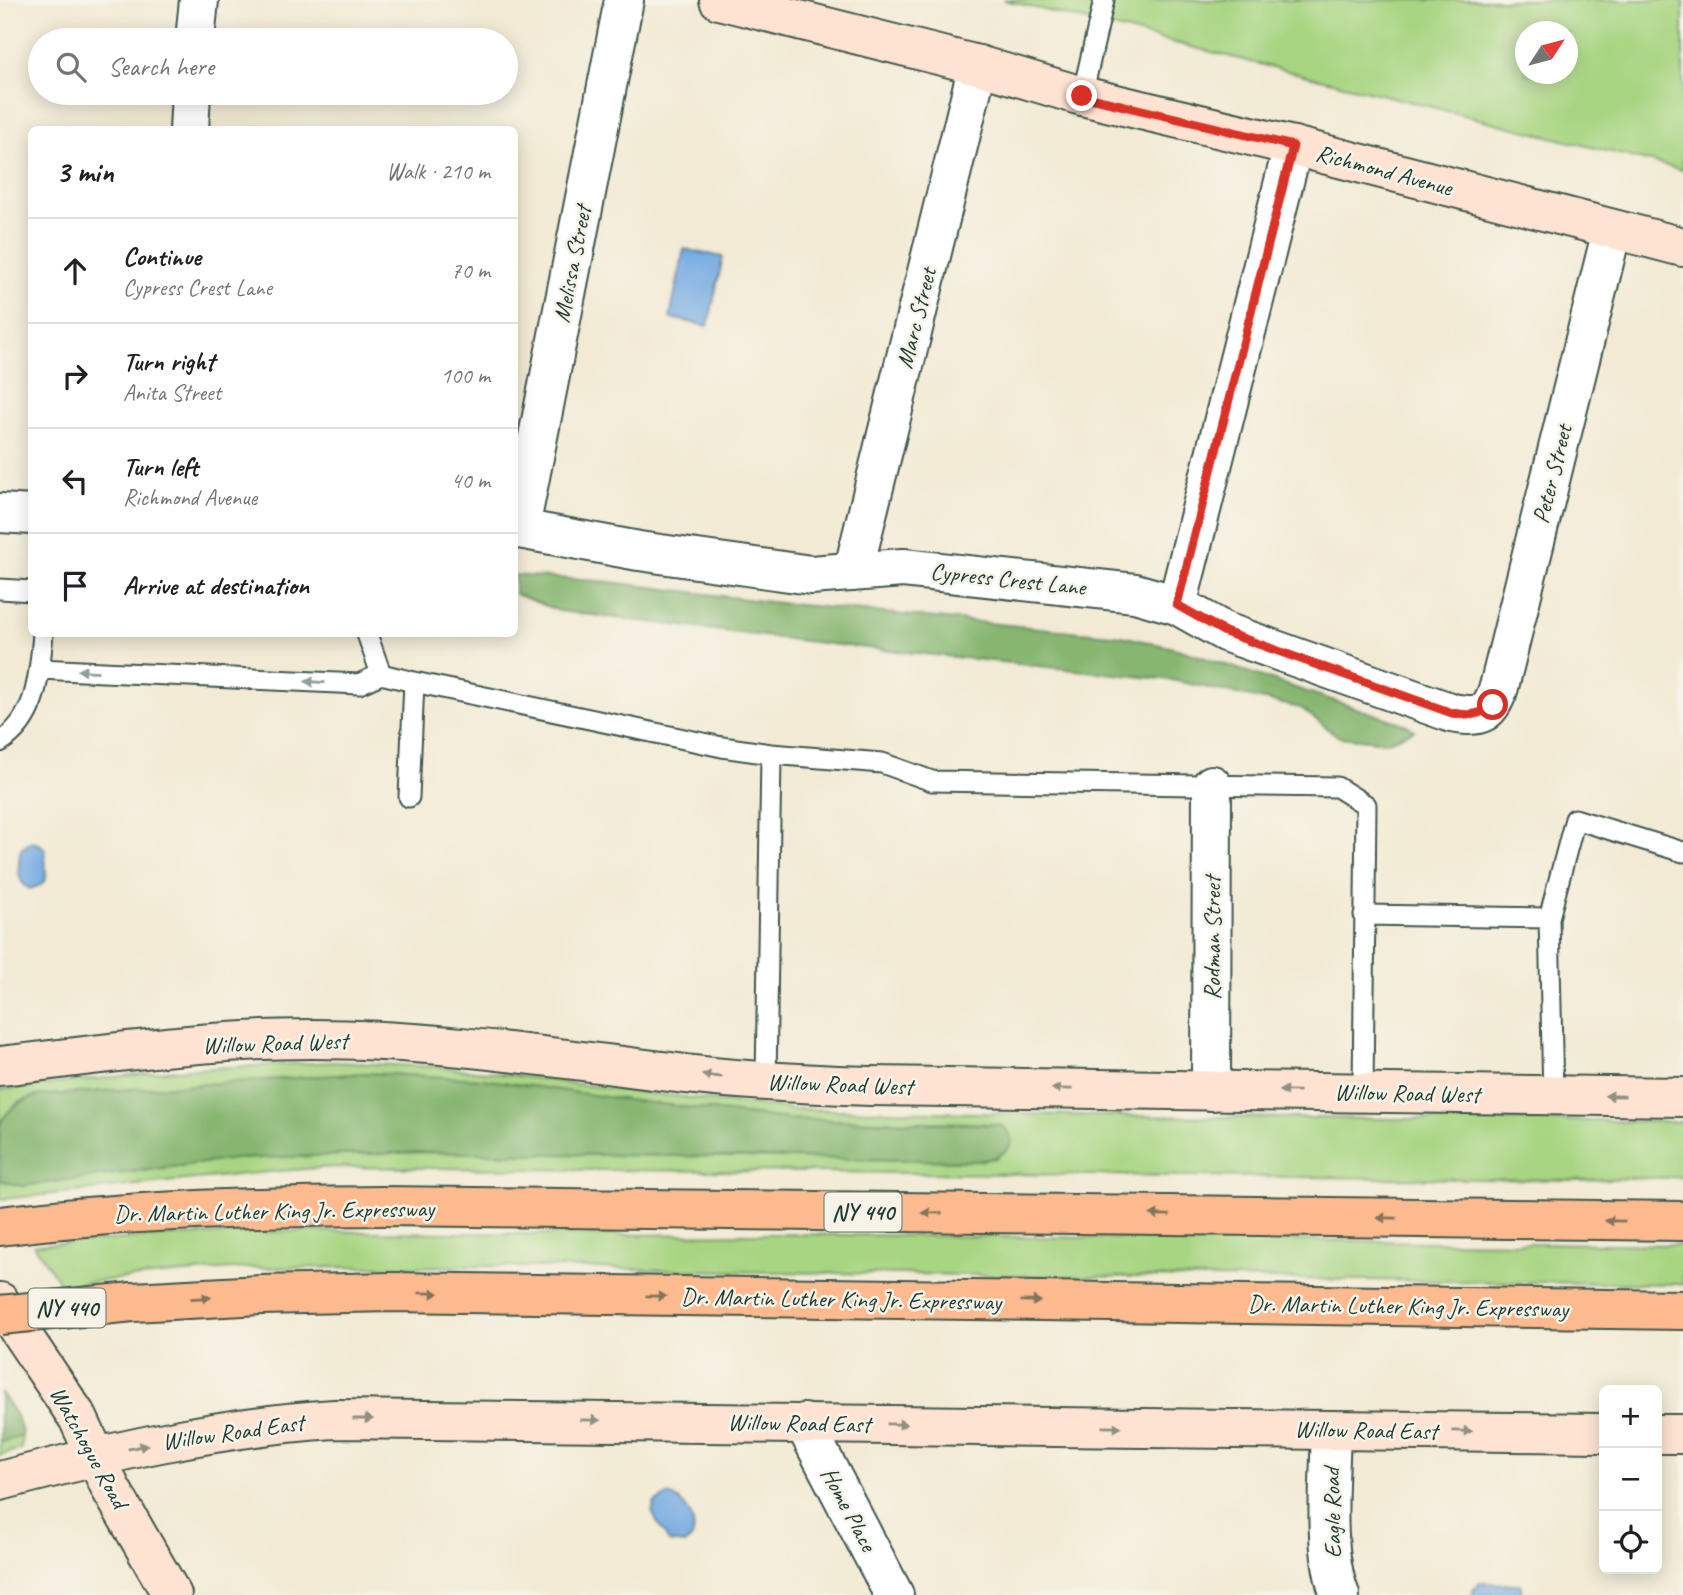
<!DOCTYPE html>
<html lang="en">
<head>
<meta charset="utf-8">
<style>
	:root { --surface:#fff; --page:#f6f6f6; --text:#202124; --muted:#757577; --line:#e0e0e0 }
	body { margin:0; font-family:Caveat,sans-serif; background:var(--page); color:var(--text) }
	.controls { position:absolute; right:21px; bottom:21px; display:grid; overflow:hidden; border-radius:10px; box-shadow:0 4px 18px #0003 }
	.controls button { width:63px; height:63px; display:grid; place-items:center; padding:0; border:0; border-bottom:2px solid var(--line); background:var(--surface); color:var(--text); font:35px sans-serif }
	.compass { position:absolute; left:1515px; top:21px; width:63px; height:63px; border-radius:50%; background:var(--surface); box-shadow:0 4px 18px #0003; rotate:54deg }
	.stop { position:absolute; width:21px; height:21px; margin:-16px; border:5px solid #d93025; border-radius:50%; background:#fff }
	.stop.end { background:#d93025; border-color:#fff; box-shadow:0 2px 7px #0008 }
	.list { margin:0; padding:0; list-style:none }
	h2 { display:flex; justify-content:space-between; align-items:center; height:91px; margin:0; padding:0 28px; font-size:30px }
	h2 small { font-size:23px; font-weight:400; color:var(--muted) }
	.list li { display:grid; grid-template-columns:46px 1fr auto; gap:21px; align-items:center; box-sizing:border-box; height:105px; padding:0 28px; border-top:2px solid var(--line) }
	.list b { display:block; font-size:26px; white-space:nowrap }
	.list p { margin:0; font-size:23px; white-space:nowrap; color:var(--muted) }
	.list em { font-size:23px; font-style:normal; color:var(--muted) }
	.icon { flex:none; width:38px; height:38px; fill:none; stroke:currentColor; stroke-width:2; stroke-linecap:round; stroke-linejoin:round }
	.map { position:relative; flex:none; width:1683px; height:1595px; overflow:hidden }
	.search { position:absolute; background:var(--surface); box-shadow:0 4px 18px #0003; left:28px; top:28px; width:490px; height:77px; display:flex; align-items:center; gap:18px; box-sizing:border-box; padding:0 24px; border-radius:38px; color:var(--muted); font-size:26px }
	.panel { position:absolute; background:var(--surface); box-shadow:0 4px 18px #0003; left:28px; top:126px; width:490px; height:511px; border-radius:10px }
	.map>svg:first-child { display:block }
	.green { fill:#a8d582; stroke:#64895b; stroke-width:2; fill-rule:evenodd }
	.forest { fill:#86b670; stroke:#527a52; stroke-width:2 }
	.water { fill:#75aae2; stroke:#4a748b; stroke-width:2 }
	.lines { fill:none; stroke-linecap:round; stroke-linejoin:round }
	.lane-casing { stroke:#3f574c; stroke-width:23 }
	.street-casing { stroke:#3f574c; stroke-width:42 }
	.secondary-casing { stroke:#3f574c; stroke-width:42 }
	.highway-casing { stroke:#3f574c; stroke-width:42 }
	.lane { stroke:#fff; stroke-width:19 }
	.street { stroke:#fff; stroke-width:38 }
	.secondary { stroke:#fee3d2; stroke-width:38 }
	.highway { stroke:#fcba8e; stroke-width:38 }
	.highway-bridge-casing { stroke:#3f574c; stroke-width:42; stroke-linecap:butt }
	.highway-bridge { stroke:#fcba8e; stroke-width:38 }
	.oneway { fill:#8f9e9a }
	.oneway2 { fill:#8e9083 }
	.oneway3 { fill:#82755c }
	.route { stroke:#d93025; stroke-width:9 }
	.labels { text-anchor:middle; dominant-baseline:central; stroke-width:5; stroke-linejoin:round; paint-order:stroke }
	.shield { fill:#f7f3e8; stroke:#60746a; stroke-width:2 }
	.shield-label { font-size:23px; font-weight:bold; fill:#1f3d34 }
	.street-label { font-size:24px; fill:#1f3d34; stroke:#f7f3e8 }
</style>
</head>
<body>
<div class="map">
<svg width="1683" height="1595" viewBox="0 0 1683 1595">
	<rect width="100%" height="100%" fill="#f7f3e8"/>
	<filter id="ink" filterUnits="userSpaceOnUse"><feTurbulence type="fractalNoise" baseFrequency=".0143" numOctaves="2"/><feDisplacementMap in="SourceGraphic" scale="14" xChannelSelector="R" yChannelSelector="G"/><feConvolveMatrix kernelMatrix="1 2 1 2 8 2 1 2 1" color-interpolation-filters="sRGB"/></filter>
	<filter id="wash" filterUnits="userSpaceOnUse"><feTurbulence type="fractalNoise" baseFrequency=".00686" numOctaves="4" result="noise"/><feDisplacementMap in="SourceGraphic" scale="28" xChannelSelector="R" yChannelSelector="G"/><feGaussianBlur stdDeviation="1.57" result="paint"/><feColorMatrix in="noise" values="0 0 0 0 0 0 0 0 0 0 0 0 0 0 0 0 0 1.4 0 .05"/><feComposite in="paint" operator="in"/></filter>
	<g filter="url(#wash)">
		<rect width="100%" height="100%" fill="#f2ead4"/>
		<!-- green -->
		<path class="green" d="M1004,0H1683V170ZM1526,32H1568V74H1526Z
			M333,1062L436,1067L496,1073L619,1090L789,1109L1120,1116L1683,1122V1177L1574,1180L333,1167C222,1174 111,1189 0,1199V1180L21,1186L235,1159L421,1152L976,1161L997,1158L1009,1132L1000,1125L979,1123L787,1119L634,1101L482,1079L366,1073L35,1096L18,1102L0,1124V1090L175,1070Z
			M299,1231L603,1235L768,1234L1683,1245V1284L822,1273L489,1266L243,1268L106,1280L62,1286L34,1245L174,1236Z
			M22,1436L21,1449L0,1455V1442Z"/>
		<!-- forest -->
		<path class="forest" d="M515,575L611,582L770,602L1122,636L1178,649L1407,725L1414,730L1388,742L1339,737L1301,708L1172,680L829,644L559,611L515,594Z
			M366,1073L482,1079L634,1101L787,1119L1000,1125L1009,1132L1012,1142C1004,1157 992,1159 976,1161L421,1152L235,1159L21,1186L0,1180V1124C7,1109 20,1102 35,1096Z
			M0,1393C10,1406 21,1419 22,1436L0,1442Z"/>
		<!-- water -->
		<path class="water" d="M684,249L723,257L708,326L670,318Z
			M31,842L39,844L45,849L46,878L41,885L30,889C15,881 18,864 21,849Z
			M668,1495C685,1499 698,1522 692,1538L684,1544L669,1542L654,1516L652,1512L655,1502Z
			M1478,1583L1521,1584V1595H1473V1588L1478,1587Z"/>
	</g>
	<g filter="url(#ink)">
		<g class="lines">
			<!-- lane casing -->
			<g class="lane-casing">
				<path id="lane" d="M1082,96L1104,0
					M0,589L32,591
					M367,634L381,674L414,682L722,747L771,754L882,763L932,781L1337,787L1366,805L1363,1092
					M39,669L359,684L381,674
					M0,742C38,718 39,674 43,634
					M409,797L414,682
					M1364,915L1549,918
					M766,1082L771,754
					M1553,1095L1549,918L1575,819L1683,852"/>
			</g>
			<!-- street casing -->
			<g class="street-casing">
				<path id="street" d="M195,40L199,0
					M189,130L191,93
					M0,513L32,515
					M514,528L639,551L811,575L903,568L1135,593L1177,605L1225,632L1452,713C1480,718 1490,715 1499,687L1612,230
					M520,528L624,0
					M853,572L978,65
					M1177,605L1293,146
					M1211,1091L1212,785
					M804,1423L894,1595
					M1331,1430C1330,1480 1322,1549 1340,1595"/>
			</g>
			<!-- secondary casing -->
			<g class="secondary-casing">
				<path id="secondary" d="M719,0L978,65L1082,96L1293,146L1683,247
					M0,1066C103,1054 207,1039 311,1039C437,1039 561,1059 685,1074C747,1081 808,1084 870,1086L1683,1097
					M0,1302L78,1418L111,1489L172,1595
					M1657,1434H1683
					M0,1481C111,1452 221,1426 335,1419L1604,1433"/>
			</g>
			<!-- highway casing -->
			<g class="highway-casing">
				<path id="highway" d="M0,1226C126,1210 253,1207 381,1206L1683,1221
					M133,1302L261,1295L390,1292L1683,1310"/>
			</g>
			<!-- lane -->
			<use href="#lane" class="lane"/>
			<!-- street -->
			<use href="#street" class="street"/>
			<!-- secondary -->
			<use href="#secondary" class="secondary"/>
			<!-- highway -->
			<use href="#highway" class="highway"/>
			<!-- highway-bridge casing -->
			<g class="highway-bridge-casing">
				<path id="highway-bridge" d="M0,1315L133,1302"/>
			</g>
			<!-- highway-bridge -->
			<use href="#highway-bridge" class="highway-bridge"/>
		</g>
		<!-- one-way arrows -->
		<defs><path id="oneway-solid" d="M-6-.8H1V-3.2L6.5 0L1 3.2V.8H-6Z" transform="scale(1.75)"/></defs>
		<g class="oneway">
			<use href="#oneway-solid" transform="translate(88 671) rotate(-177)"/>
			<use href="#oneway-solid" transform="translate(315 682) rotate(-177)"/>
		</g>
		<g class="oneway2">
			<use href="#oneway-solid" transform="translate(712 1076) rotate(-174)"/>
			<use href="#oneway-solid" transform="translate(1062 1089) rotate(-179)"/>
			<use href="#oneway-solid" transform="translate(1289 1091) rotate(-179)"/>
			<use href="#oneway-solid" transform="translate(1615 1096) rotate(-179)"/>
			<use href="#oneway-solid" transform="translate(363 1419)"/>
			<use href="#oneway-solid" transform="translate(590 1420) rotate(1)"/>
			<use href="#oneway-solid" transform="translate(897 1424) rotate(1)"/>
			<use href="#oneway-solid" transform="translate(1112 1427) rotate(1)"/>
			<use href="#oneway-solid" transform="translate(1462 1431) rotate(1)"/>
			<use href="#oneway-solid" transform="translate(138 1447) rotate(-12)"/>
		</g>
		<g class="oneway3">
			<use href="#oneway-solid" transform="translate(932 1213) rotate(-179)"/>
			<use href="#oneway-solid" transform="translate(1160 1215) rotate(-179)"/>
			<use href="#oneway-solid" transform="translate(1387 1218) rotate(-179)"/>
			<use href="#oneway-solid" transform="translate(1615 1221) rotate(-179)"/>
			<use href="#oneway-solid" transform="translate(429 1293) rotate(1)"/>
			<use href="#oneway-solid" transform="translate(656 1296) rotate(1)"/>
			<use href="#oneway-solid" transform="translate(201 1298) rotate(-3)"/>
			<use href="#oneway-solid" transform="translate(1031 1301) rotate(1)"/>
		</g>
	</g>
	<g class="lines" filter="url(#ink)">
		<!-- route -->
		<path class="route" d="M1082,96L1293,146L1177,605L1225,632L1452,713C1469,716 1479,716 1493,705"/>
	</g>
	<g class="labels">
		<!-- shield labels -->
		<g class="shield">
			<rect x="824.5" y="1192.5" width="77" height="39" rx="5"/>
			<rect x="28.5" y="1288.5" width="77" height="39" rx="5"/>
		</g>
		<g class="shield-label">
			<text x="863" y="1212">NY 440</text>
			<text x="67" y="1308">NY 440</text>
		</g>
		<!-- street labels -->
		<g class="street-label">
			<text transform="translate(1384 170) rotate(15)">Richmond Avenue</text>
			<text transform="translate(572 264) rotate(-79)">Melissa Street</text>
			<text transform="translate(916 318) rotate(-76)">Marc Street</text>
			<text transform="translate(1552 474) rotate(-76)">Peter Street</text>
			<text transform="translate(1008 579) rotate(6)">Cypress Crest Lane</text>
			<text transform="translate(1212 938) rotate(-90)">Rodman Street</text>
			<text transform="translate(275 1043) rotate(-2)">Willow Road West</text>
			<text transform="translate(840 1084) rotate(2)">Willow Road West</text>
			<text transform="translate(1407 1093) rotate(1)">Willow Road West</text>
			<text transform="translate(274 1211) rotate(-1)">Dr. Martin Luther King Jr. Expressway</text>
			<text transform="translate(841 1299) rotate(1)">Dr. Martin Luther King Jr. Expressway</text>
			<text transform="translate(1408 1306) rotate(1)">Dr. Martin Luther King Jr. Expressway</text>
			<text transform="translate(799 1423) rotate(1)">Willow Road East</text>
			<text transform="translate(1366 1430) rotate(1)">Willow Road East</text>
			<text transform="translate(233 1432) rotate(-8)">Willow Road East</text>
			<text transform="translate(89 1447) rotate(61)">Watchogue Road</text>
			<text transform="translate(849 1509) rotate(62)">Home Place</text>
			<text transform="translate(1332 1513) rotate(-91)">Eagle Road</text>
		</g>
	</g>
</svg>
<div class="controls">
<button>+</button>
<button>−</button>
<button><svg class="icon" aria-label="locate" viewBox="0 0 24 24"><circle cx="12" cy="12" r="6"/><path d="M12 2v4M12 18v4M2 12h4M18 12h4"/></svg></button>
</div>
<svg class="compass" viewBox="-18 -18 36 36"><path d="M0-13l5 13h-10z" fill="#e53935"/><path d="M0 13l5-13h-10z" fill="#757577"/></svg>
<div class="stop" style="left:1493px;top:705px"></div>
<div class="stop end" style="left:1082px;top:96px"></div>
<div class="search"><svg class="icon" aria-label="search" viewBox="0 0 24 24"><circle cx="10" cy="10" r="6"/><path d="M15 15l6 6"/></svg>Search here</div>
<section class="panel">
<h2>3 min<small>Walk · 210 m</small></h2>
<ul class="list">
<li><svg class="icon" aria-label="ahead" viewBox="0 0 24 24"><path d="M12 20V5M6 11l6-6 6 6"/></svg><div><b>Continue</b><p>Cypress Crest Lane</p></div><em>70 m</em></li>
<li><svg class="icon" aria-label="right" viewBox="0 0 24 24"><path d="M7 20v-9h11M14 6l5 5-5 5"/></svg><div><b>Turn right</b><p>Anita Street</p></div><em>100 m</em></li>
<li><svg class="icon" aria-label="left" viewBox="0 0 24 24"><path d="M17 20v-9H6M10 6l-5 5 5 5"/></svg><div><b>Turn left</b><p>Richmond Avenue</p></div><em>40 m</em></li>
<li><svg class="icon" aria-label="arrive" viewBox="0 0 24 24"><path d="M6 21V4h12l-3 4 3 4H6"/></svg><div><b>Arrive at destination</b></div></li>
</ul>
</section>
</div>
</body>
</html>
